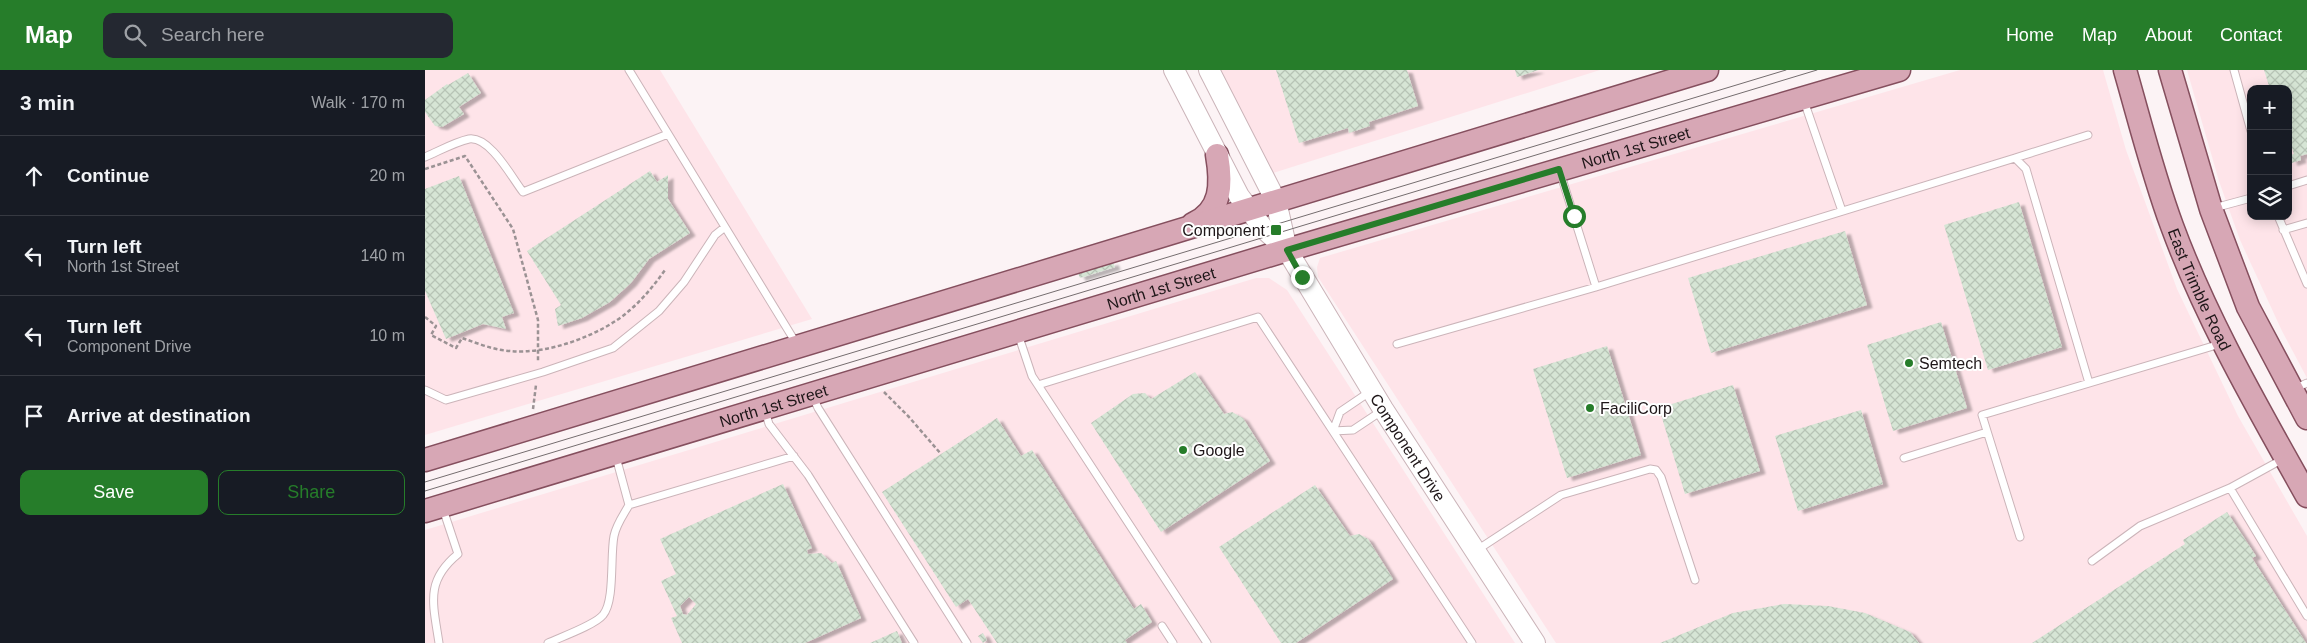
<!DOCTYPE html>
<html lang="en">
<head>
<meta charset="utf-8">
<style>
	:root { --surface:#171b24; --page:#242831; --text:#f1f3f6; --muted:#9ea1a6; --line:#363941; --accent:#267d2a }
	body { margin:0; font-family:Helvetica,sans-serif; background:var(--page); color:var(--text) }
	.controls { position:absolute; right:15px; top:15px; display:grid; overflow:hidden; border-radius:10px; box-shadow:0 2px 12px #0003 }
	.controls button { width:45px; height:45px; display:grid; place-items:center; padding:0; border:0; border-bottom:1px solid var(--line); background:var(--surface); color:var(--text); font:25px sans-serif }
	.stop { position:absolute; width:15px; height:15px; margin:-11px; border:4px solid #267d2a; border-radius:50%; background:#fff }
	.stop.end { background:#267d2a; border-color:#fff; box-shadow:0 1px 5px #0008 }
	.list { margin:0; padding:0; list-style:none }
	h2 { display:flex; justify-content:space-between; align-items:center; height:65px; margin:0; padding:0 20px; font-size:21px }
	h2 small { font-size:16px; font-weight:400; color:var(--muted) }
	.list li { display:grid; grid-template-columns:32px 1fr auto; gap:15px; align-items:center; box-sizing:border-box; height:80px; padding:0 20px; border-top:1px solid var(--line) }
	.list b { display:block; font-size:19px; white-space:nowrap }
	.list p { margin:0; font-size:16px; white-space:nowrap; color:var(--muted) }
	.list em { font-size:16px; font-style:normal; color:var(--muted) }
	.actions { display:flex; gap:10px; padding:15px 20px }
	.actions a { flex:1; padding:11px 0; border:1px solid var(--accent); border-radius:10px; text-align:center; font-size:18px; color:var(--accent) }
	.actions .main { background:var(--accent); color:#fff }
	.icon { flex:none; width:28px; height:28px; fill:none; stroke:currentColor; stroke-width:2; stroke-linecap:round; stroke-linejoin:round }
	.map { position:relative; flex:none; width:1882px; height:573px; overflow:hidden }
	header { display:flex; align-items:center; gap:30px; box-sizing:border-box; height:70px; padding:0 25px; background:var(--accent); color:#fff }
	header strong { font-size:24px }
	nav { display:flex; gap:28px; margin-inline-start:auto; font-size:18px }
	.search { width:350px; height:45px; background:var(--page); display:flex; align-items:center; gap:12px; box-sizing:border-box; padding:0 18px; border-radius:10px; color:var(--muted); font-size:19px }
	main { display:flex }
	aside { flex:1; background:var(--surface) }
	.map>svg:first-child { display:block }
	.built { fill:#fee4e9; fill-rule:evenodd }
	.building { fill:url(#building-cross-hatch); fill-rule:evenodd; filter:url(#shadow) }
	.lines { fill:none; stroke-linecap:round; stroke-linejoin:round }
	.lane-casing { stroke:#cbb4b9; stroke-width:9 }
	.secondary-casing { stroke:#cbb4b9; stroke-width:22 }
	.primary-casing { stroke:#854f5e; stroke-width:25 }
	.path { stroke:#9b9294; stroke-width:2.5; stroke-dasharray:4 2.5; stroke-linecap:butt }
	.lane { stroke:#fff; stroke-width:7 }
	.secondary { stroke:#fff; stroke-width:20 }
	.primary { stroke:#d7a7b5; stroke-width:22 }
	.tram { stroke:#756d6f; stroke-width:1 }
	.route { stroke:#267d2a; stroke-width:6 }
	.poi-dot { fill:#267d2a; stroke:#fff; stroke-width:2 }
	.labels { text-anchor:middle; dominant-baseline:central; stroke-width:4; stroke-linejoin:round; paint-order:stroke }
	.street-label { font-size:16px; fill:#1e1618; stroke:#fff }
	.poi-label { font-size:16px; fill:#1e1618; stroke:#fff; text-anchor:start }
</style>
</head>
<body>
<header>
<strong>Map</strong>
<div class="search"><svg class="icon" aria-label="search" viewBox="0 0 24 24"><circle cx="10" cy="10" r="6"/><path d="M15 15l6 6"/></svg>Search here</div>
<nav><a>Home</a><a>Map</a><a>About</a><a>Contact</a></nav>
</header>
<main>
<aside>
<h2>3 min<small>Walk · 170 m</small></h2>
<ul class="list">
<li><svg class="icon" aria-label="ahead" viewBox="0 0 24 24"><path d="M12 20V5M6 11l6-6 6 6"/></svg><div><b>Continue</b></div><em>20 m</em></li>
<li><svg class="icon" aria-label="left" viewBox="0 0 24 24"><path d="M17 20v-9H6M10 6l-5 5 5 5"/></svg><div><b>Turn left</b><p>North 1st Street</p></div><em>140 m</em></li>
<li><svg class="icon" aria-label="left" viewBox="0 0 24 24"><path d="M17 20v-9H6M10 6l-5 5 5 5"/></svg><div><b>Turn left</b><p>Component Drive</p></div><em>10 m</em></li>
<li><svg class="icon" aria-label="arrive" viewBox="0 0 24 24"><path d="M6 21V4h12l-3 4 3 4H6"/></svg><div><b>Arrive at destination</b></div></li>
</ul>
<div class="actions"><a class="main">Save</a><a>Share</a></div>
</aside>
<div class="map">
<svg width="1882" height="573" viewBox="0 0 1882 573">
	<defs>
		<pattern id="building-cross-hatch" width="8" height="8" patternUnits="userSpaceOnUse" patternTransform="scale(1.25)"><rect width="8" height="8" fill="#d6e5d5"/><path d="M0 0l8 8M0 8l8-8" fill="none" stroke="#b7c4b6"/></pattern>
		<filter id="shadow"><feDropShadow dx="5.5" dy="3" stdDeviation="1" flood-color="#0004"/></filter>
	</defs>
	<rect width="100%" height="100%" fill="#fcf3f5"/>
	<!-- built -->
	<path class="built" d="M0,0H235L387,249L0,365Z
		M794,0H1175L848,103Z
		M1535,0H1678L1701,80L1752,219L1813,346L1882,466V573H1131L893,207L892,197L895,188Z
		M1762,0H1882V308L1857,261L1815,170L1794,111ZM1826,19H1863V146H1826Z
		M831,208H844L862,220L1090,573H0V460Z"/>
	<!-- building -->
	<path class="building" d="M851,0H982L993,36L944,52L945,56L924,63L923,58L874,73Z
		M1090,0H1114L1092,7Z
		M1839,0H1882V84L1875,86L1876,90L1867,93L1865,85L1869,84L1865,73L1863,74V19H1845Z
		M43,3L56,23L34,37L39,44L17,57L10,56L0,42V30L22,14L23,15Z
		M225,101L232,112L243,105V129L265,163L224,189L206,213L185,232L157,248L133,256L130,239L136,235L102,181Z
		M34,106L89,243L77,247L81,259L58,254L21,269L0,221V119Z
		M1594,132L1637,277L1563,300L1519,155Z
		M1420,161L1442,235L1286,283L1263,208Z
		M688,192L690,197L655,208L653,203Z
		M1516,252L1542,338L1468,361L1442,275Z
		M1182,276L1216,385L1142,408L1108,299Z
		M770,302L799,344L807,342L818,348L845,391L736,462L666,353L708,324L720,323L726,329Z
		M1308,315L1335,401L1260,424L1234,338Z
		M1436,340L1458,414L1373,441L1350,366Z
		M572,348L596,386L607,380L709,539L716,534L727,552L700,570L702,573H572L543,529L531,537L457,422Z
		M358,414L387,478L382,480L383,484L396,483L407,493L411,491L436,548L380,573H257L246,548L252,546L236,511L251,504L235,469ZM264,527L271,534L262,545L258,544L255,536Z
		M890,415L925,466L934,464L943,469L968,509L871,573H856L794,477Z
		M1802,442L1831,486L1827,488L1881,573H1607L1760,474L1758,470Z
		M1359,534L1403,536L1440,543L1485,562L1494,573H1235L1308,543Z
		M472,561L477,573H445Z
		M558,563L562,570L558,573L553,566Z"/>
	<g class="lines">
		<!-- lane casing -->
		<g class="lane-casing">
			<path id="lane" d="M204,0L371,273
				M1809,0L1826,61
				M1379,31L1417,141
				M0,87C14,81 30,72 44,69C65,66 87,108 98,122L243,64
				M1590,88L1663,65
				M1135,102L1171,217
				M1863,116L1882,110
				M1789,138L1826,128
				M1853,146L1882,214
				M1858,160L1882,153
				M593,264L607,306L782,573
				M972,274L1171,217L1590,88L1601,99L1664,313
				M613,315L833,247L1047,573
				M1869,319L1882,313
				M0,320L21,330L118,302L188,278L234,241L259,212L290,165L300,157
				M946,321L915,342L908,361L928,360L958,340
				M388,327L393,338L542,573
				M340,341L344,354L383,405L489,573
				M1479,388L1562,362
				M1805,418L1882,546
				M204,435L369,386
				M1595,467L1557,345L1795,274
				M1052,480L1136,425L1225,399L1231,400L1236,407L1270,510
				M1667,491L1715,456L1805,418L1858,389
				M737,556L748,573
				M14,573C8,533 0,511 33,484L18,439
				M123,573C136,567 170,555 178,545C190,531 185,486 189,466C191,455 199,444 204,435L191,387"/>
		</g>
		<!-- secondary casing -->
		<g class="secondary-casing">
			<g id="secondary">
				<path id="s1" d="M749,0L814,126L838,158L862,180L958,339L1110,573"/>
				<path d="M784,0L851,131L862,180"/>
			</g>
		</g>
		<!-- primary casing -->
		<g class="primary-casing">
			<g id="primary">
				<path id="s2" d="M1700,0C1715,52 1728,105 1747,156C1782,251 1833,338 1882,426"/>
				<path d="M1745,0L1786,139L1823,237L1882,348"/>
				<path d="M768,154C797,141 797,114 792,85"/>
				<path d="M0,390L1282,0"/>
				<path id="s3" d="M0,441L862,180L1474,0"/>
			</g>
		</g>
		<!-- path -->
		<path class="path" d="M0,99L40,86L88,159L113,250V292
			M0,247L11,256L6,265L31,278L37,268C52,273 68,280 85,281C122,285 177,265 205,240C219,228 230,214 240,200
			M459,322L484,347L516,384
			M108,339L111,315"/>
		<!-- lane -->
		<use href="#lane" class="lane"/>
		<!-- secondary -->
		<use href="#secondary" class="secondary"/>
		<!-- primary -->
		<use href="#primary" class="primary"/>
		<!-- tram -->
		<path class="tram" d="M0,412L1361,0
			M0,421L1392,0"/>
	</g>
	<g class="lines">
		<!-- route -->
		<path class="route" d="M877,207L862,180L1134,99L1149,146"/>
	</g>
	<!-- markers -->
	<g class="poi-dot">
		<rect x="845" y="154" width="12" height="12" rx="2.5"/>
		<circle cx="1484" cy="293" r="5"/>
		<circle cx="1165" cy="338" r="5"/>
		<circle cx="758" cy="380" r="5"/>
	</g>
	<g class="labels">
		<!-- street labels -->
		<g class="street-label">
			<text stroke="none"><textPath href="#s3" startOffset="1264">North 1st Street</textPath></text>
			<text stroke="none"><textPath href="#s3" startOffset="769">North 1st Street</textPath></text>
			<text stroke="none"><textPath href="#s2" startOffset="232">East Trimble Road</textPath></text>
			<text stroke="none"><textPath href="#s3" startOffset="364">North 1st Street</textPath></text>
			<text stroke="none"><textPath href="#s1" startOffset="446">Component Drive</textPath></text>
		</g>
		<!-- poi labels -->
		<g class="poi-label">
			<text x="840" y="160" text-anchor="end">Component</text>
			<text x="1494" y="293">Semtech</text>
			<text x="1175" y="338">FaciliCorp</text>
			<text x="768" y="380">Google</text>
		</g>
	</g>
</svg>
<div class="controls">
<button>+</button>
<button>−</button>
<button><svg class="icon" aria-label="layers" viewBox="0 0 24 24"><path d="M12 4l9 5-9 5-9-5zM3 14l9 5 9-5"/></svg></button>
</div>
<div class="stop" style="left:1149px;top:146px"></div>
<div class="stop end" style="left:877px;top:207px"></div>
</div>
</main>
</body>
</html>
